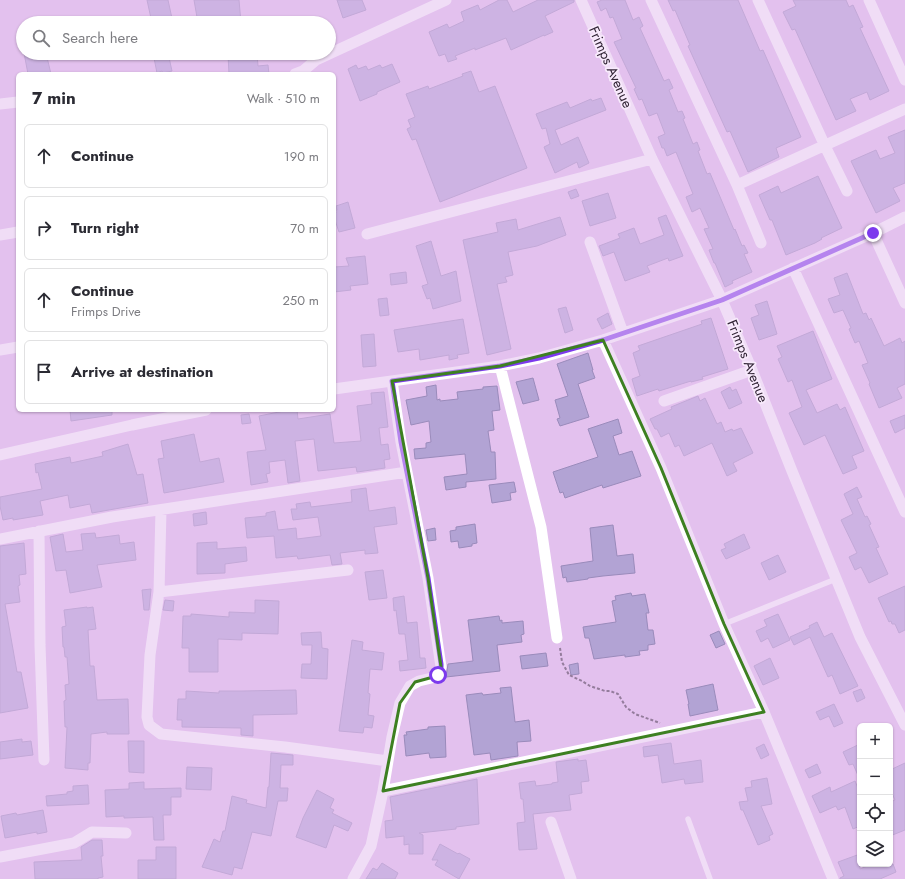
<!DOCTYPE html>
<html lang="en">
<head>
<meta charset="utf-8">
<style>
	:root { --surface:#fff; --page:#f7f7f7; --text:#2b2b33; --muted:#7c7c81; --line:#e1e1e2 }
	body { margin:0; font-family:Jost,sans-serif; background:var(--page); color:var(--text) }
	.controls { position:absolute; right:12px; bottom:12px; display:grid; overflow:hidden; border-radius:6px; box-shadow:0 1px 3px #0004 }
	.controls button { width:36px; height:36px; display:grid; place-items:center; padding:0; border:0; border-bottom:1px solid var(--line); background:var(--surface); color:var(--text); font:20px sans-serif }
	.stop { position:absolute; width:12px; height:12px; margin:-9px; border:3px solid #7c3aed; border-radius:50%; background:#fff }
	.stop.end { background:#7c3aed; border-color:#fff; box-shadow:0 1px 4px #0008 }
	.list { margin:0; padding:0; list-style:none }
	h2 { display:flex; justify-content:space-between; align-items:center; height:52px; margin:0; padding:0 16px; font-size:17px }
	h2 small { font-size:13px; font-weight:400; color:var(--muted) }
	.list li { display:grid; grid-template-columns:26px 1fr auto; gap:12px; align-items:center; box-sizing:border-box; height:64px; margin:0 8px 8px; padding:0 8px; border:1px solid var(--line); border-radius:6px }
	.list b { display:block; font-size:15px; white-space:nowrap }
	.list p { margin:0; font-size:13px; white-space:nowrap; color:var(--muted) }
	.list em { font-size:13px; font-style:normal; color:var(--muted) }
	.icon { flex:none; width:22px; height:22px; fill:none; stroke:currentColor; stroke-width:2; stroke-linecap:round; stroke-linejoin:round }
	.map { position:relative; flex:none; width:905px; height:879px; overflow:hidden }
	.search { position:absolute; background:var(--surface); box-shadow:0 1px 3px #0004; left:16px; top:16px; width:320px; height:44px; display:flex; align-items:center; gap:10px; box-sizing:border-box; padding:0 14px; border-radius:22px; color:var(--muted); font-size:15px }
	.panel { position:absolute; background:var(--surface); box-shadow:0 1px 3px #0004; left:16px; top:72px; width:320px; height:340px; border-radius:6px }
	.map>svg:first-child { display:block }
	.building { fill:#b2a3d4; stroke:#9a8bbb }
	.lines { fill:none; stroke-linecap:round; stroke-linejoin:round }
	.path { stroke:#947c9c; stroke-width:2; stroke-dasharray:3 2; stroke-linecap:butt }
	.service { stroke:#fff; stroke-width:5.5 }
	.minor { stroke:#fff; stroke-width:11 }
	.route { stroke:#7c3aed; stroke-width:5 }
	.marked { fill:none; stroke:#3d8021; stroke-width:3; stroke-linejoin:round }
	.labels { text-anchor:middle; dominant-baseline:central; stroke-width:3.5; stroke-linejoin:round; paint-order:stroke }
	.street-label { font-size:14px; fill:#322536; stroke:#f8eafc }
</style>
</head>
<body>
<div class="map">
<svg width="905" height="879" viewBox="0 0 905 879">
	<rect width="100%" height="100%" fill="#e3c1ee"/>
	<!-- building -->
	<path class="building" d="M147,0H168L173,23H152Z
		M194,0H239L241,23H198Z
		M337,0H362L366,10L343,18Z
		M499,0H507L513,12L538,0H574V2L545,16L553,32L544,36V35L511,50L506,38L475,50V48L455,56L457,59L448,62L445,54L439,56L429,32L447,24L449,28L464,21L461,12L478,5L480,10Z
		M602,0H625L633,20L639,17L643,26L640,28L664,81L669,79L673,88L669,90L678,112L682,111L685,118L683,119L693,144L697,142L700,150L698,151L707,174L710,173L734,230L735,229L742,246L744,245L748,253L744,254L752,272L732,281L733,283L725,287L715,263H714L709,250L713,249L704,229L709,228L700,208L692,212L686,197L693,194L676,152L667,156L664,148H662L658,137L665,134L657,113L649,116L642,99L639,100L634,89L636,88L614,42L622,39L613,17L610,18L606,8L601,11L597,2Z
		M668,0H738L760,51L763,50L801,137L776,148L779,157L748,172L730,131L727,132L688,46L690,45L675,10L673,11Z
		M793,0H846L849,7L853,5L863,27L860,28L889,91L870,100L867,92L850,99L856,111L836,120L795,29L792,30L783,12L796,6Z
		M24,53H46L51,74H28Z
		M153,53H168L172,71L163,73L162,71L157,73Z
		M257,53L258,66L268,65L269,74H229L228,55Z
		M392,64L400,82L377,92V94L360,101L348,69L356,65L358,69L366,66L368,70L380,65L382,68Z
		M471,71L479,92L495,86L527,168L440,202L416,139L412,140L407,129L411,127L408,120L415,117L406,94L428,86L429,89L463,76L462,74Z
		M601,98L606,110L555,130L561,145L578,137L589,163L579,168L577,162L555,173L544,147L550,144L546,128L542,129L536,114L567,102L570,108L591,99L592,101Z
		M905,130V183L893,188L900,201L876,213L851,161L876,150L880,159L895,153L888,137Z
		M818,176L842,228L821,238L822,239L815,243L786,255L772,220H770L759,195L778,186L781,193Z
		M576,189L579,196L571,199L568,192Z
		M608,193L616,218L590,226L582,201Z
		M348,202L355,228L339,232L334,217V214L336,213L335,210H337L336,206Z
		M666,215L683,256L669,261L668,258L647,266L650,272L625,281L614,252L603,256L599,246L620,238L618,234L634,228L640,244L664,235L658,218Z
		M560,217L566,235L537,246L508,252L513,275L505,277L507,282L497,284L511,349L487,355L463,240L498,232L496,223L516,219L518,230Z
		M431,241L441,276L456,271L461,301L433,309L430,298L427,299L422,286L428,284L416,246Z
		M365,256L368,284L350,286L351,290L334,292V267L349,266L346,258Z
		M406,272L407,283L391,285L390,274Z
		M847,273L863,314L866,313L869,320L871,318L884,346L900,338L902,343L905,341V384L897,388L902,398L879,408L869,384L870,383L862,365L868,363L859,341L855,343L849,329L851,328L843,310L834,313L828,299L840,295L834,278Z
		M387,298L389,315L380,316L378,299Z
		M767,301L777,334L759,340L751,318L759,315L755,305Z
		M566,307L573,330L565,333L558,309Z
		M608,313L612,324L602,329L597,319Z
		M711,318L728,369L702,377L703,379L691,382V381L659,391L658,389L637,396L632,379L640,376L633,353L640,350L638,346L702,324L701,321Z
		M463,319L469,353L457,355L458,358L449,360V355L420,360L419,349L398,352L394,330Z
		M813,331L832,379L806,390L817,413L837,404L840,410L845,407L864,451L852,456L857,468L843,474L825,435L804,445L789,413L802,407L792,380L788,382L778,359L782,357L777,346Z
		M374,334L376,366L363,367L361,335Z
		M588,353L593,370H592L595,378L578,384L589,417L560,426L557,419L560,418L555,400L568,396L557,364Z
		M533,378L539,400L523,404L516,382Z
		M436,385L437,400L440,399V401L458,399L457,392L483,389V387L497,386L500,410L492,411L494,430L488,431L491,452H495L496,479L466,482V487L446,490L444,477L467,474L465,454L415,459L414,449L426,448V443L431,442L429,421L411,425L406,400L427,396L426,387Z
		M730,387L732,391L736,389L742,403L729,409L721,392Z
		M384,392L388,427L379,428L381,445L388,444L390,459L384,460L385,468L357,472L356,467L318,471L314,439L295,441L300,481L288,483L285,460L269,462L270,473L266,474L268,482L251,485L247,452L266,450L259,416L289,410H297L298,419L330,414L334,443L361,441L357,406L372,404L371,393Z
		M698,396L700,401L705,398L717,424L721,422L725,432L732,429L733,431L741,428L753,453L733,463L737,471L727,476L712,443L684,456L679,445L675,447L669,433L661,437L657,429H655L650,419L672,409L671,407Z
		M70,410H112V415L71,421Z
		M249,414L251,423L242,424L241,415Z
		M905,415V428L895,433L890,421Z
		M618,419L622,433L613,436L619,455L632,451L641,476L603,488L602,485L565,498L563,492L560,493L553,472L598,457L588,429Z
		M194,434L200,462L219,458L224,482L164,493L158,459L164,458L161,441Z
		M128,444L137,475L143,474L148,503L92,513L90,504L70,508L68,495L40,501L43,515L13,520V518L3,520L0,506V497L42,489L38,472L36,473L35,464L70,457L71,463L103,456L102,452Z
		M514,482L516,492L510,493L511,500L492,503L489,485Z
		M857,487L862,497L857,499L865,517L867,516L871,524L869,525L879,547L876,548L888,574L869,583L861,567L855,570L849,557L857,553L841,520L853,514L844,494Z
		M366,488L369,511L395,507L397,524L374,527L378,553L365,554V550L340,553L342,564L332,565L330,555L298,559L297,556L276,558L274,536L247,538L245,518L266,516V513L275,511L278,530L296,528L297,539L321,536L318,517L293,520L291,509H297L296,504L310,502L311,507L352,502L351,490Z
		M206,512L207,524L194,526L193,514Z
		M475,524L477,543L472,544V546L459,548L458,541L451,542L450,531L456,530V527Z
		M613,525L617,556L633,554L635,573L603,576L588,578V579L567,582L566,577L563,578L561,566L593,561L590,528Z
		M435,528L436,540L428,541L426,530Z
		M95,533L96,538L119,535L120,544L134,542L136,560L97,565L102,587L70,593L66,570L56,571L50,537L63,534L66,552L83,550L81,534Z
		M744,534L750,548L726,559L721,550L726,548L724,544Z
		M217,542V549L246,547L247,561L225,564V573L197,574V543Z
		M24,543L26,574L19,575L20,585L18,586L20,602L5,604L17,672H21L28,708L0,713V546Z
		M778,555L786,572L769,580L761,563Z
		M383,570L387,598L369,600L365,572Z
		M905,586V630L899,633L895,624H892L891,621L889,622L878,598Z
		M151,589L149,610H144L142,590Z
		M631,593L632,596L645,594L649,613H646L648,630H653L655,644L648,645V650L639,651L640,655L625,657V655L594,659L589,638H585L583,627L616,622L612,601L616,600L615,596Z
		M404,596L407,623L417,622L420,658H425L426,668L400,671L399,661L408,660L405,634H399L396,610L394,611L393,598Z
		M165,600L174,601L173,611L163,610Z
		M255,600L279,601L278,634L242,633V640L218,639V672H189V648H182L183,616H191V614L229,617V612L255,613Z
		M87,607V608L93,607L96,629L88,630L90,666H94L97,700L128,699L129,734H107V732L91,734L90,763H88V770L65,768L67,727H65L64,701L66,700L65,685L69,684L67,657H65L64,647H63L62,627L66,626L64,610Z
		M778,614L790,640L773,648L768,638L761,642L756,631L767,626L764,620Z
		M499,616L500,621L502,620V623L523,621L524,634L521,635L522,642L497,645L500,671L446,677L448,664L473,661L468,620Z
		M817,622L824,637L832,633L858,686L840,694L832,675L828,677L810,637L794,645L790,637L810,628L809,626Z
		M719,631L725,644L716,648L710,635Z
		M321,632L322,648L328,649L327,679L301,678L302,664H311L312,645H302L301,633Z
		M352,640L363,642L362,650L384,653L382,670L370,669L368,693L370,694L368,715L374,716L372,728L364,727L363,733L339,731Z
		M546,653L548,666L522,669L520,656Z
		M770,658L779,678L763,685L754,666Z
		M578,663L579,674L571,675L569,665Z
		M713,684L718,710L690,716L688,704H689L686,690Z
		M511,687L515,722L529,720L531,741L517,742L518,756L491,760L490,753L474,755L466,695L482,693L483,695L501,693L500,688Z
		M861,689L865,698L857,702L853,692Z
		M296,690L297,714L253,715V736L241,735V728L182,727V720H177L178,699H186V691L219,693V691H242Z
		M834,704L843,723L834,727L829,716L820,720L816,712Z
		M445,726L446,757L430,758L429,753L406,756L404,735H407L406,732L428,729V727Z
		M22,739V742L31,741L33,755L0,759V742Z
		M128,741H144V773L129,772Z
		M671,743L674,764L701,760L703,782L685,784L684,779L662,783L658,755L644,757L643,747Z
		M764,744L769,755L761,759L756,748Z
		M860,744V780L853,764L849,765L843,752Z
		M271,753L293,755V765H281L280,788H288L287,801H278L271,836L252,832L242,869L234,867L232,875L202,867L214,839L220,842L223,831H225L232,796L247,800L246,803L266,808L268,787H269Z
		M578,759V761L586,760L589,781L581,782L582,793L569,795L571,810L533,814L537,849L519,850L517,823L525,822L523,799H521L519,783L535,781L536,786L552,784V783L558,782L556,762Z
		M905,763V830L890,836V802L895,800L890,789V770Z
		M817,764L821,773L809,778L805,770Z
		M187,767L212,768L211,790L186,789Z
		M767,778L772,804L761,806L773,834L769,836L770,840L758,845L743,810H741L739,802L748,801L745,788L752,787L751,781Z
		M477,779L479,824L456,827V829L419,833L423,835V854H409V844L404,845V836L386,838L385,821L393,820L390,797Z
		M855,781L860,793V826L853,829L845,807L838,810L836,806L820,813L812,796L830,787L831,792Z
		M144,782V789L181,788V797H171V815H163L164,840H154L153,817L124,818V816L106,817L105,790L129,789V783Z
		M88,785L89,804L47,806L46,796L67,794V792L73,791V786Z
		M317,790L334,799L330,808L334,810L332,813L352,823L348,831L334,825L326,848L296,837L303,818Z
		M43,810L47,832L37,834V832L5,838L1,816L16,813L17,815Z
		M92,840H102L103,856H101L103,877L98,878V879H35L34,862L82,860L81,847Z
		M440,844L458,854L459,853L470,859L459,879L435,865L438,860H432Z
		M156,847H176V879H138V860H156Z
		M860,854V869L872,864H893L896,872L880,879H840V878L844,876L838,862Z
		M382,863L398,873L395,879H366L373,868L377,870Z"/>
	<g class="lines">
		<!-- path -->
		<path class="path" d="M560,648L562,662L569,675L582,681L590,686L605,691H610L618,694L626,707L635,714L660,723"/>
		<!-- service -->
		<path class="service" d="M724,624L836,579
			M688,819L710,879"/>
		<!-- minor -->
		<path class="minor" d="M581,0L652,159L722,300L752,370L792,471L860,637L905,725
			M651,0L737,185L761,243
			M758,0L825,146L847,191
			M869,0L905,80
			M295,74L303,71L316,60L446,0
			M0,104L18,102
			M737,185L905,109
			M873,233L905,303
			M367,234L652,159
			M0,235L18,232
			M590,242L623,333
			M793,268L905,512
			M603,340L661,468L724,624L764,712L833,879
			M0,350L18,347
			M500,366L541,527L557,638
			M334,389L500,366L539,358L603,340L722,300L873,233L905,217
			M664,401L752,370
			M0,455L132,425L206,410
			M161,510L159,592L150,655L147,717L149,725L161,734L285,747L388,761
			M39,531L40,645L44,760
			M0,539L112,517L407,472
			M159,592L348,570
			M383,791L764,712
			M551,822L571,879
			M0,857L74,843L92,832L126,833
			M353,879L371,846L383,791L392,737L400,703L410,686L419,681L436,677L440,672L441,667L428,578L401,442L392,381"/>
	</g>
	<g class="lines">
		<!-- route -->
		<path class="route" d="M438,675L441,670V664L428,578L401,442L392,381L500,366L539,358L603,340L722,300L873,233"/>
	</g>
	<!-- marked area -->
	<path d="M0 0H905V879H0ZM603,340L661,468L724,624L764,712L383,791L400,703L415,682L437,676L441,667L428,578L392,381L500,366Z" fill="#e3c1ee" fill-opacity=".55" fill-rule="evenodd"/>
	<path class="marked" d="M603,340L661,468L724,624L764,712L383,791L400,703L415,682L437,676L441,667L428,578L392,381L500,366Z"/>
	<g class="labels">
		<!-- street labels -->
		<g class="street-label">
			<text transform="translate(611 67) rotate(66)">Frimps Avenue</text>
			<text transform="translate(748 361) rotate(68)">Frimps Avenue</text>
		</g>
	</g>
</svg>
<div class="controls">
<button>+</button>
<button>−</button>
<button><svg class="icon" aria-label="locate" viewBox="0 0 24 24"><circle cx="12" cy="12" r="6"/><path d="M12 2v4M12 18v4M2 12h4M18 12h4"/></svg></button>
<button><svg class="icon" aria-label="layers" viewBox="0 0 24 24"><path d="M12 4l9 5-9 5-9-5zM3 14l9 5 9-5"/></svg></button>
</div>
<div class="stop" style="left:438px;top:675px"></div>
<div class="stop end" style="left:873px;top:233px"></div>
<div class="search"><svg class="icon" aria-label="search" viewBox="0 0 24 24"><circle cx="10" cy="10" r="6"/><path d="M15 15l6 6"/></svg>Search here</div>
<section class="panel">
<h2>7 min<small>Walk · 510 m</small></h2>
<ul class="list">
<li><svg class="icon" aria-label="ahead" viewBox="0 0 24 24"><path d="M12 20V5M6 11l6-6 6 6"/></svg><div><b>Continue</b></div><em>190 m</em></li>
<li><svg class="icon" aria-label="right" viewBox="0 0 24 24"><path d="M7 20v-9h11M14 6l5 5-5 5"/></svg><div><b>Turn right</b></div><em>70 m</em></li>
<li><svg class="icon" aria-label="ahead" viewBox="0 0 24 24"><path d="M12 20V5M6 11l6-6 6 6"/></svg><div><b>Continue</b><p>Frimps Drive</p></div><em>250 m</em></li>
<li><svg class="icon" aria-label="arrive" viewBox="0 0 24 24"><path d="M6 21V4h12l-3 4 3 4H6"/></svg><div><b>Arrive at destination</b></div></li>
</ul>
</section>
</div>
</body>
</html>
